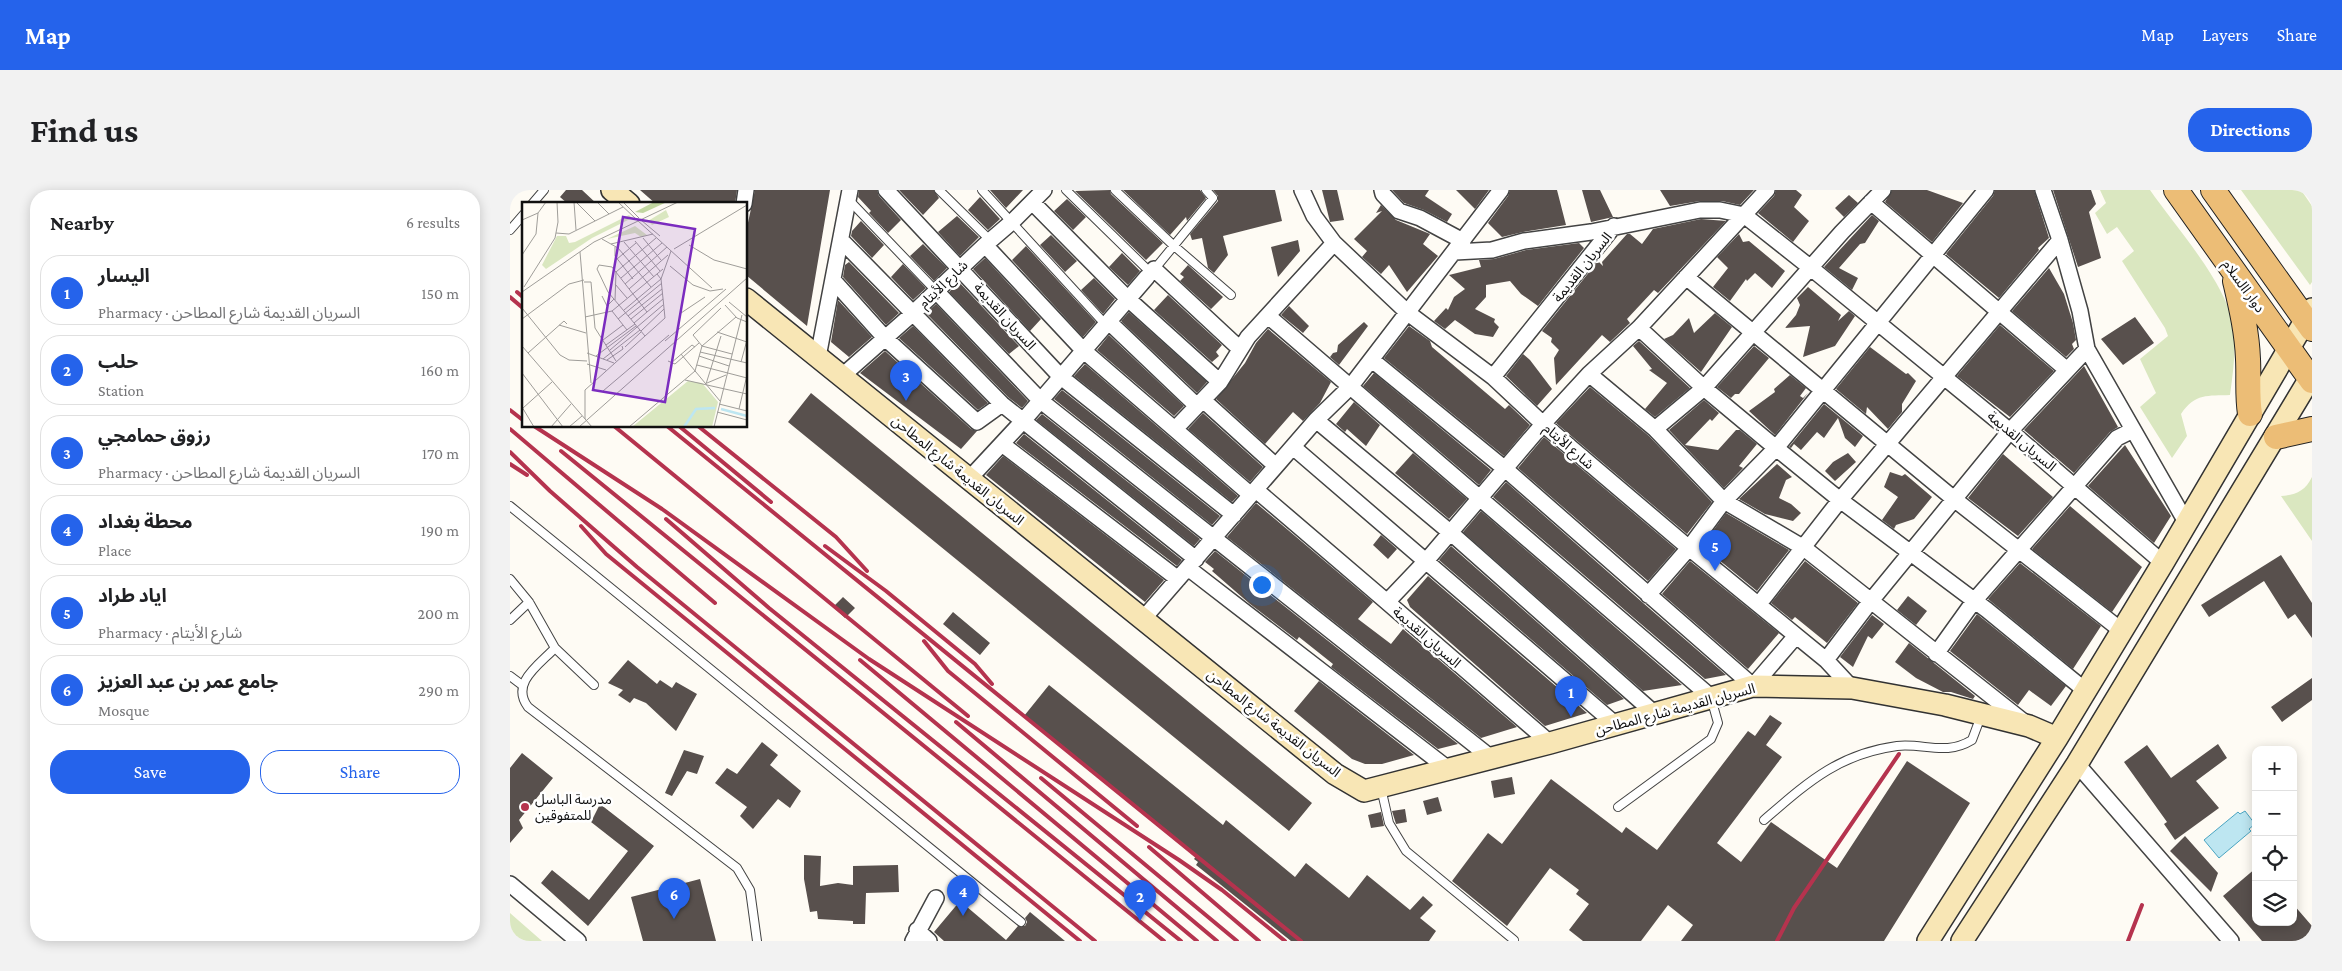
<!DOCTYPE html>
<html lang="en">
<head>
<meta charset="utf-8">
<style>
	:root { --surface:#fff; --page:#f2f2f2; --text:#202124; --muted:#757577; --line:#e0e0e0; --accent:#2563eb }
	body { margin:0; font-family:"Crimson Pro","Noto Sans Arabic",serif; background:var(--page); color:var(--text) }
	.controls { position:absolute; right:15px; bottom:15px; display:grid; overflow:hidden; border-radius:10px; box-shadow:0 2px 12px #0003 }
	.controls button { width:45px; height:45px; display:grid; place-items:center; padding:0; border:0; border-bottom:1px solid var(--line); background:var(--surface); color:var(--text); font:25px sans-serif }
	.you { position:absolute; left:751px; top:394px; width:18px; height:18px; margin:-12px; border:4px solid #fff; border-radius:50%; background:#1a73e8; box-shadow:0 0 0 8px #1a73e833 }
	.badge { display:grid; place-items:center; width:32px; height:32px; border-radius:50%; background:var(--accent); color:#fff; font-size:16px; font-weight:700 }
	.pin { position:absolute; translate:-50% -41px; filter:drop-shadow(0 1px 2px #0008) }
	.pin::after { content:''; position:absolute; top:26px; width:18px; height:15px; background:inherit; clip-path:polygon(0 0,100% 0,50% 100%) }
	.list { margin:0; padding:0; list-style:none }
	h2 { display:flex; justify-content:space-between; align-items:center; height:65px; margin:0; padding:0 20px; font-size:21px }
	h2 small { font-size:16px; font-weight:400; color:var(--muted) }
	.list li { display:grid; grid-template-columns:32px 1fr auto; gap:15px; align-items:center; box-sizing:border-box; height:70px; margin:0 10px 10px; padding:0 10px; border:1px solid var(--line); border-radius:20px }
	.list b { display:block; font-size:19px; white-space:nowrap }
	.list p { margin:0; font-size:16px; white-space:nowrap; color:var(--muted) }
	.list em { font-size:16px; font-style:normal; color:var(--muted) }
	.actions { display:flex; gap:10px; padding:15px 20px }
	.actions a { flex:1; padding:11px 0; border:1px solid var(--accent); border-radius:20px; text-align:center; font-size:18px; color:var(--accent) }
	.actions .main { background:var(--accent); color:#fff }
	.icon { flex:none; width:28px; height:28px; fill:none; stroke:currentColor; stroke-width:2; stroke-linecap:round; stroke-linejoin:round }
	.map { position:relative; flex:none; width:1802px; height:751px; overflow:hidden; border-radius:20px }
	header { display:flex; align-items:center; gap:30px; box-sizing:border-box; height:70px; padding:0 25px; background:var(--accent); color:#fff }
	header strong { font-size:24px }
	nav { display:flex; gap:28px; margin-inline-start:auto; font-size:18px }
	.intro { display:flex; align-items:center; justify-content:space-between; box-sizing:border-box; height:120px; padding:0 30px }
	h1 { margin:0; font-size:35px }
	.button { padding:12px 22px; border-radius:20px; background:var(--accent); color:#fff; font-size:18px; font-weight:700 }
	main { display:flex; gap:30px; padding:0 30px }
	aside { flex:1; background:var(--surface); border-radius:20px; box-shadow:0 2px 12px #0003 }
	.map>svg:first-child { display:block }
	.green { fill:#dae7c0 }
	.water { fill:#bde6f1; stroke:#4aa5c2 }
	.building { fill:#58504d }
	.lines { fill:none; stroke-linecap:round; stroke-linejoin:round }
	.lane-casing { stroke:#434343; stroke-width:10 }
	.street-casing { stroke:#434343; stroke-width:18 }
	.secondary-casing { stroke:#323232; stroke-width:24 }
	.primary-casing { stroke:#212121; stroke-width:26 }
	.lane { stroke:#fff; stroke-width:8 }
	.street { stroke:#fff; stroke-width:15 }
	.secondary { stroke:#f8e6b5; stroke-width:21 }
	.primary { stroke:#ecbd76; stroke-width:24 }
	.rail { stroke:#b5334e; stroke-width:4 }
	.poi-dot { fill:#b5334e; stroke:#fff; stroke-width:2 }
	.labels { text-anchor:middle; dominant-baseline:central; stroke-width:5; stroke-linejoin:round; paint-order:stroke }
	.street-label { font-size:14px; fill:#101010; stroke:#fff }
	.poi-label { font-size:14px; fill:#101010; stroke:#fff; text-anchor:start }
	.inset-river { fill:none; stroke:#bde6f1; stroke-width:2.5 }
	.inset-road { fill:none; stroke:#9f9d99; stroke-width:1 }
	.view { fill:#7b2cbf; fill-opacity:0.15; stroke:#7b2cbf; stroke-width:2.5 }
	.inset-edge { fill:none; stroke:#101010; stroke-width:2.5 }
</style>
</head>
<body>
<header>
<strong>Map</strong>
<nav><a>Map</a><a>Layers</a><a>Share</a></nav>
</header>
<div class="intro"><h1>Find us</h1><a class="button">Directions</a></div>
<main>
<aside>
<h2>Nearby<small>6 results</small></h2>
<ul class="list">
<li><span class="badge">1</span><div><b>اليسار</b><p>Pharmacy · السريان القديمة شارع المطاحن</p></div><em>150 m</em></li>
<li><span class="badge">2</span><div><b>حلب</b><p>Station</p></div><em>160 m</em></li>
<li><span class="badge">3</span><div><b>رزوق حمامجي</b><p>Pharmacy · السريان القديمة شارع المطاحن</p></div><em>170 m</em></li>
<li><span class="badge">4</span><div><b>محطة بغداد</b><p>Place</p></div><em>190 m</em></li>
<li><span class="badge">5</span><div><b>اياد طراد</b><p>Pharmacy · شارع الأيتام</p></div><em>200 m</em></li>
<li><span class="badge">6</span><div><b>جامع عمر بن عبد العزيز</b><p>Mosque</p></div><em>290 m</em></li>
</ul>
<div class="actions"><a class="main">Save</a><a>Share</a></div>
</aside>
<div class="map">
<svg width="1802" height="751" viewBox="0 0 1802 751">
	<rect width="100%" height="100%" fill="#fefbf4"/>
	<!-- green -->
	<path class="green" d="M1590,0H1640C1665,36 1720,97 1724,140C1726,161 1723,183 1720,205C1698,206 1685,203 1671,224L1677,246L1662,268L1630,217L1646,203L1630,169L1658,146L1655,138L1612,71L1624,61L1607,37L1597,44L1585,23L1596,13Z
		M1731,0H1791L1802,16V92L1800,95Z
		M1802,287V351L1771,306C1786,305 1795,301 1802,287Z
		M0,723L32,751H0Z"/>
	<!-- water -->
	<path class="water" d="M1735,621L1745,634L1739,639L1741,641L1709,668L1694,650L1728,622L1730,624Z"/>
	<!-- building -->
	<path class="building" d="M56,0H72L87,14H58L50,7Z
		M130,0H227L225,14H146Z
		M245,0H320L297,136L236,85V42Z
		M349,0H367L369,6L391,30L378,43L359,23L361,21L348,7Z
		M389,0H424L429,8L413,25Z
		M480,0H513L496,18Z
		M600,0L601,4L653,53L636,70L565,1Z
		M613,0H690L696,8L677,31L676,27L660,45Z
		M703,0H765L772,31L713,46L718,65L704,83L698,78L692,48L682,50L680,44L708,11V6Z
		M812,0H827L834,30L820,32Z
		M882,0H919L915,6L942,24L937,32L914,20L894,13Z
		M946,0H979L965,19Z
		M1000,0H1047L1056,35L1013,42L992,47L978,33L998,6Z
		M1072,0H1090L1103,27L1081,32Z
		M1150,0H1244L1230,15L1212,11H1190L1160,16Z
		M1266,0H1286L1292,5L1284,17L1299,31L1283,52L1248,23L1264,6Z
		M1382,0H1417L1453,13L1422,52L1375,12Z
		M1485,0H1524L1539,48L1528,58L1529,60L1489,108L1436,64L1483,6Z
		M1543,0H1581L1586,14L1579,22L1591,68L1568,77Z
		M1339,5L1348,13L1334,27L1325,18Z
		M470,7L490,29L478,40L458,20Z
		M557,9L576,27L563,40L544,21Z
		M871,15L886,30L920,44L913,54L928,66L897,102L879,75L871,84L852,67L857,61L844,49L872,21L866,23Z
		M1362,25L1369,31L1355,53L1350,54L1329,78L1348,88L1342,100L1314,77Z
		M447,26L469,47L450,66L428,42Z
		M1191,29L1216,31L1148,103L1144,100L1117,129L1120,133L1100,152L1092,145L1046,195L1044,168L1049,160L1041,152L1042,148L1032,141L1088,71L1093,76L1092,72L1117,44H1120L1132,54L1143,39Z
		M351,31L374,55L362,68L341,46L342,41Z
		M1229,44L1233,52L1239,51L1275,81L1262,98L1245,83L1237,91L1236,89L1220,111L1203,97L1218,78L1207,67Z
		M541,45L567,71L555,82L530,55Z
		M788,50L790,61L768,87L761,57Z
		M1069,53L1074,58L1028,116L1011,104L1000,91L976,95V107L965,119L985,129L984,132L989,137L983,147L965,144L945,130L935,139L924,131L936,118L938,120L944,107L955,99L939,85L971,77L969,70L984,69L1016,60Z
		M413,54L437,78L424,91L400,66Z
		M516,56L586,132L573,147L502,70Z
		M612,63L630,81L618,95L599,77Z
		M475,68L531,129L520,141L463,79Z
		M339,72L389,123L376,135L333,87L335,75Z
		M393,74L416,98L403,110L381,87Z
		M678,75L713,107L701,119L670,91L674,87L670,84Z
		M1539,78L1554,104L1563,133L1566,150L1562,154L1564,159L1556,167L1502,121Z
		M584,88L605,109L593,124L571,100Z
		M449,92L509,156L499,164L439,102Z
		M1298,97L1331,125L1328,131L1339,121L1345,126L1325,156L1293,167L1300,136L1275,138L1286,125L1290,115L1287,108Z
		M658,105L712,155L706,162L709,166L702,172L644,120Z
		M328,110L362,147L339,167L321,152Z
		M426,114L518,211L512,218L498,207L416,123Z
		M779,116L799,136L793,143L771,125Z
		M619,122L697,192L687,203L611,131Z
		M1205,123L1222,137L1191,182L1154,149L1163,145L1179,128L1184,143Z
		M1625,127L1644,153L1613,175L1591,149Z
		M854,132L858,136L829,175L820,167L823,163L827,162L828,155Z
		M1490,135L1544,181L1500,227L1447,186Z
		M403,136L478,213L468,220L389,148Z
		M899,136L920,151L922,157L995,219L999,215L1020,235L994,266L874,168Z
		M758,139L821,192L810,213L793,231L783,222L755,254L706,209L735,173L746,153Z
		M599,145L674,216L664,226L587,160Z
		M1129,151L1180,198L1145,227L1135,219L1157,193L1139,180L1142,179L1123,156Z
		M1244,156L1259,168L1229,204H1225L1221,208L1207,197Z
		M1360,157L1396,184L1398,183L1406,191L1392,214V222L1378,239L1357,217L1356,224L1326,199Z
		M375,161L461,239L467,241L451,259L350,183Z
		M1013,164L1020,170L1042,199L1027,216L996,186Z
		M575,174L728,306L722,312L564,186Z
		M1574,176L1608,237L1600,242L1564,283L1514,240Z
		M864,183L981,280L969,295L853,196Z
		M1280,185L1296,198L1290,206L1293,208L1298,203L1265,245L1239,221L1265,202L1264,199Z
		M1080,197L1139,246L1202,312L1177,344L1046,233Z
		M552,200L710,326L702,335L544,209Z
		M301,203L802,613L779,641L278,232Z
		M1194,210L1209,223L1202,231L1200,229L1175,255L1208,260L1226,240H1230L1247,254L1229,276L1233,278L1214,298L1159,240Z
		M844,212L870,235L856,256L837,239L835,242L826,234Z
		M1314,214L1353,246L1345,257L1335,248L1328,228L1314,248L1307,242L1291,260L1284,254L1281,258L1279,257Z
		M693,223L753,277L740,292L678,239Z
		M532,224L690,349L684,356L526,230Z
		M514,244L672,370L667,376L506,253Z
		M1034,247L1166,359L1138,391L1008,278Z
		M1615,255L1661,326L1644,353L1578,296Z
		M903,263L957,309L939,329L885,283Z
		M1338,263L1346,272L1325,291L1315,281L1323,272Z
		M1493,264L1543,307L1508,346L1458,308Z
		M493,266L654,390L635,412L476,285Z
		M1267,274L1282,287L1276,290L1269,308L1281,314L1291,323L1283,331L1255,324L1229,309Z
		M1380,282L1392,286L1395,284L1422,307L1404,329L1386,335L1384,339L1372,330L1388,307L1374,297Z
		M996,292L1132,412L1216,485L1195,489L983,307Z
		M746,313L863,412L848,429L881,454L893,439L1007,537L971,548L717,347Z
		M1560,316L1632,377L1602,422L1522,359Z
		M971,321L1172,495L1133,501L953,342Z
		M1216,323L1279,360L1247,401L1192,356Z
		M871,345L887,359L878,369L863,355Z
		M941,356L1114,509L1097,515L929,370Z
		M705,361L948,554L928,559L821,477L823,474L789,447L787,450L740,414L702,381L704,379L695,372Z
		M1771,365L1802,413V448L1785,424L1778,429L1754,391L1699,427L1691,415Z
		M1180,371L1269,443L1238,479L1152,404Z
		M1295,371L1348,413L1317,453L1285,427L1282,430L1261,413Z
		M1510,373L1591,436L1563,479L1478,409Z
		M918,386L1077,523L1035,536L900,417L897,410Z
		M1398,406L1417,421L1406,435L1387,420Z
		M333,407L345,418L335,428L323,417Z
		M443,422L480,453L470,465L433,434Z
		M1467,424L1556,496L1541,516L1519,500L1508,515L1440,461Z
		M1362,425L1374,434L1362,449L1358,446L1343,477L1330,467Z
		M1399,453L1465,506L1463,509L1441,502H1433L1406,488L1385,472Z
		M118,470L147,494L150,490L162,498L166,492L187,504L166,541L136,513L124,508L120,513L108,505L113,500L98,493Z
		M1802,488V510L1772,532L1761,517Z
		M809,491L904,565L872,574H855L842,569L784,521Z
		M539,495L713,635L716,630L785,687L796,673L839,708L857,685L900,720L913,706L923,715L910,728L926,741L919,751H781L686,675L688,672L684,669L687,665L514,526Z
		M1260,525L1272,533L1256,555L1272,567L1207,653L1231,672L1261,632L1327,678L1397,571L1460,613L1374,751H1171L1183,735L1158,715L1131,751H1073L1059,740L1079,714L1066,704L1069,700L1040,678L997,736L942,691L978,643L992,654L1041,589L1112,643L1116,637L1147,660L1238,541L1245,546Z
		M252,552L268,565L260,575L291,601L280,618L268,609L243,639L230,626L237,617L205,593L217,578L227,584Z
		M1708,554L1717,568L1686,591L1709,618L1665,650L1654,634L1657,632L1614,572L1637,555L1661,588Z
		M174,560L194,566L187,584L177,581L162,606L155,603Z
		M12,563L43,588L9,630L13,638L0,653V578Z
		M1002,587L1005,604L984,608L981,591Z
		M928,607L932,621L917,625L913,611Z
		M90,614L144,656L78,736L31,693L42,680L79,710L118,661L81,632Z
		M895,619L897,632L886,634L882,621Z
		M871,622L874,636L861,638L858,625Z
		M1675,646L1708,683L1701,702L1660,661Z
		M294,665L311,666L310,696L328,693L343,695V676L388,675L389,702L356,703L355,734H343V731L308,729L307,721L300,722L294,689Z
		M1746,678V732H1783V714L1802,736V751H1752L1713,706Z
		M190,689L206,751H133L121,707Z
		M450,711L496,750L508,736H515L517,732L515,728L520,722L555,751H434L424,742Z"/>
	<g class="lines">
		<!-- lane casing -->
		<g class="lane-casing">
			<path id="lane" d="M429,0L480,50
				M472,0L596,135
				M556,0L641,83
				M605,0L663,55L721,105
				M338,9L426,101
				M22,14L34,0
				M0,40L14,24
				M643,81L703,8L696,0
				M0,316L511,732
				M0,389L19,412L45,458L84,495
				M0,430L19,412
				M45,458C29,475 0,493 18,517L227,678L240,700L247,751
				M0,486L12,495
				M871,598L879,633L896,661L1004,750
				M1108,617L1201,549L1208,533L1201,508
				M1254,630C1297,593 1328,564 1387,556C1414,553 1436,566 1462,550L1471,526"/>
		</g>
		<!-- street casing -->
		<g class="street-casing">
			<path id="street" d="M376,0L551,187L724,325
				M792,0L804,26L824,53L898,123L983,187L1033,234L1179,358L1316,470L1342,498
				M872,0L873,4L889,21L910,28L953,51
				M1533,0L1550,50L1570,121L1577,159L1676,332
				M522,12L618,109L710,192
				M1361,12L1557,180
				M234,14L236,0
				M331,50L492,214L686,369
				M475,55L574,161L741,305
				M945,62L982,60L1014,51L1081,42L1190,20H1210L1234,25L1301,78L1500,241L1653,373
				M644,79L730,159
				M1176,87L1444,309L1612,441
				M323,90L375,148L467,232L492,214
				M426,101L531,211L980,567
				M758,126L1201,507
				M599,132L687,216
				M1129,138L1194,198L1266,258L1330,310L1477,420L1576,501
				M308,167L340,0
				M862,170L994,278L1243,496L1285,447
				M1079,184L1145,239L1214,311L1294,358L1514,532
				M331,187L400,126L475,55L503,31L534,0
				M983,187L1104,36
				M693,210L766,276
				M806,230L941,343L1144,523
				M665,239L710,192L738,147L824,53
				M1145,239L1194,198L1332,42L1373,0
				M492,254L668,389
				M783,257L1105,534
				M459,289L512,232L637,87
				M746,300L877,412
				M678,378L937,578
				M1138,405L1179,358L1214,311L1266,258L1476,0
				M1249,414L1330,310L1550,50
				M633,429L806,230L841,196L991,0
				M1426,464L1464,411L1607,248L1623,240
				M1316,470L1360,412L1500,241L1577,159
				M1040,553L877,412L916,371L1033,234L1079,184L1129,138L1257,0
				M1567,574L1721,751
				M0,694L68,751
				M407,740L419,751
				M403,751L426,708"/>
		</g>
		<!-- secondary casing -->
		<g class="secondary-casing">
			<path id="secondary" d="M102,0L119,14
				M236,109L825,584L854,601L1040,553L1243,496L1342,498L1435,515L1519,536L1547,548
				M1418,751L1547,548L1653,373L1802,119
				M1452,751L1567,574L1802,185"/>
		</g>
		<!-- primary casing -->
		<g class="primary-casing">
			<path id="primary" d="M1666,0L1802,191
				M1703,0L1802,139
				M1725,91C1731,117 1737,142 1738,169C1739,188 1737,205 1740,224
				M1766,247L1802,239"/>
		</g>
		<!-- lane -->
		<use href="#lane" class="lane"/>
		<!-- street -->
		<use href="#street" class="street"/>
		<!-- secondary -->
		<use href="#secondary" class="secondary"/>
		<!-- primary -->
		<use href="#primary" class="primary"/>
		<!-- rail -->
		<path class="rail" d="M7,102L14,108
			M0,107L14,119
			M0,220L14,231
			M24,236L152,319L359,469L669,670L712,700L775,751
			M104,236L458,526
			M157,236L791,751
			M169,236L261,312
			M188,236L326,347L357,381
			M0,239L205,413
			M51,261L654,751
			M0,262L40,301L127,377L585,751
			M0,274L17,285
			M156,329L259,418L671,751
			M71,336L96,364L570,751
			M315,356L376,401L465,474L482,494
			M414,451L438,481L627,636
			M350,470L687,751
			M446,532L707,751
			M531,588L727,751
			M639,657L749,751
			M1267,751L1284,718L1389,564
			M1618,751L1632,715"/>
	</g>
	<!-- markers -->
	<circle class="poi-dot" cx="15" cy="617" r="5"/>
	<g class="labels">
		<!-- street labels -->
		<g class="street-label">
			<text transform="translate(1072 77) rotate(-51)">السريان القديمة</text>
			<text transform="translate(433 94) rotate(-44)">شارع الأيتام</text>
			<text transform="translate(1734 96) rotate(54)">دوار االسلام</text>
			<text transform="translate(495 126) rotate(48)">السريان القديمة</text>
			<text transform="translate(1512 251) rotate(40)">السريان القديمة</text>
			<text transform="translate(1059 256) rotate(41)">شارع الأيتام</text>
			<text transform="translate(448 280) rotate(39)">السريان القديمة شارع المطاحن</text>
			<text transform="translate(917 447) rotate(41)">السريان القديمة</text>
			<text transform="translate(1165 519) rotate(-15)">السريان القديمة شارع المطاحن</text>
			<text transform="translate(764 533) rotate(38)">السريان القديمة شارع المطاحن</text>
		</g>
		<!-- poi labels -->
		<g class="poi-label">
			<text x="25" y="609">مدرسة الباسل<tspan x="25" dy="16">للمتفوقين</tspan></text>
		</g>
	</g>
	<!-- overview -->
	<g transform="translate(12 12)">
		<rect width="225" height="225" fill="#fefbf4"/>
		<path d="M144,8L147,15L130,23L126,19ZM107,13L110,16L70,36L24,67L20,63L35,34H44L47,41L53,40ZM113,24L125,33L119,35L113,31L85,37ZM166,179L180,181L196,200L190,225H110Z" fill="#dae7c0"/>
		<path d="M132,0H145L121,11L113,10Z" fill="#c1d6a0"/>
		<path class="inset-river" d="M199,207L225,214M162,225L174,207L193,206"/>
		<path class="inset-road" d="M52,0L54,28M54,0L73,19M75,0L87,12M96,0L114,17M101,0L117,16M0,18L16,11L24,0M115,18L190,86M119,18L138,34M34,31L47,32L101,5M121,36L139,58M80,37L96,46L129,85M113,39L138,69M102,40L132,75M89,42L131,32M167,43L192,58L225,67M93,45V54L111,77M152,47L225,3M58,50L69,181M0,53L14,32L16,11M95,57L114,41M148,64L171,83L188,89L201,87M99,76L140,41M62,80H69L73,126L94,159M93,82L105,96M103,82L145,45M2,85L33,36L36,20L35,0M107,87L146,53M0,90L72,40L156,0M80,94L85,104L92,97M93,98L94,70L134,36M207,100L225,115M203,103L215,116L225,120M0,106L38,153L47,158L65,159M199,106L171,133L180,144L210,152M102,108L139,77L135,72M90,109L105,128M159,111L183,95M106,114L140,87M63,115L90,109L141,67M0,117L47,82L62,78M96,117L140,81M109,117L141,91M112,121L125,110M37,123L64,131M119,129L142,107M195,130L225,140M123,134L86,90L75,67L77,63L90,65L125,110L141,97M81,138L101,123M143,139L204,87M84,143L113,122M0,144L70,225M180,144L214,115M103,145L119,130M88,148L141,103M178,150L225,161M6,151L42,119L45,122M65,151L92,161M159,152L198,199M74,154L114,124M177,154L207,164M81,157L118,128M85,158L101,147L100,144M146,159L153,162L177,141M219,160L225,138M149,161L170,143L173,145M65,162L84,168M175,163L225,176M0,171L41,225M163,178L225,192M185,181L204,173M184,182L199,134M81,189L147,133M197,202L225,209M0,205L12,225M1,206L30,180M217,207L225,173M195,210L225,218M63,217V188L143,116L139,77L149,49M29,225L49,202M47,225L60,214M57,225L225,76M107,225L173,169L180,144M192,225L220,113"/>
		<path class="view" d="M101,15L173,27L143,200L71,188Z"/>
		<rect width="225" height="225" class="inset-edge"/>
	</g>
</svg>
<div class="controls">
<button>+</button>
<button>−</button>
<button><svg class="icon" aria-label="locate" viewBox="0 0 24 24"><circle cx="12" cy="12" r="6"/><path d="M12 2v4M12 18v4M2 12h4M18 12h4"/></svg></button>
<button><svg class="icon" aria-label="layers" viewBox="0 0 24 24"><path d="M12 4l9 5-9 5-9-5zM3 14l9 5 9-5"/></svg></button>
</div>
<div class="you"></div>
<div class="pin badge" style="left:1061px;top:527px">1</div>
<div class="pin badge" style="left:630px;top:731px">2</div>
<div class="pin badge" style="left:396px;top:211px">3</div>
<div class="pin badge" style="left:453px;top:726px">4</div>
<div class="pin badge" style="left:1205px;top:381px">5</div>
<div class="pin badge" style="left:164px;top:729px">6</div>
</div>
</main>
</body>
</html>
